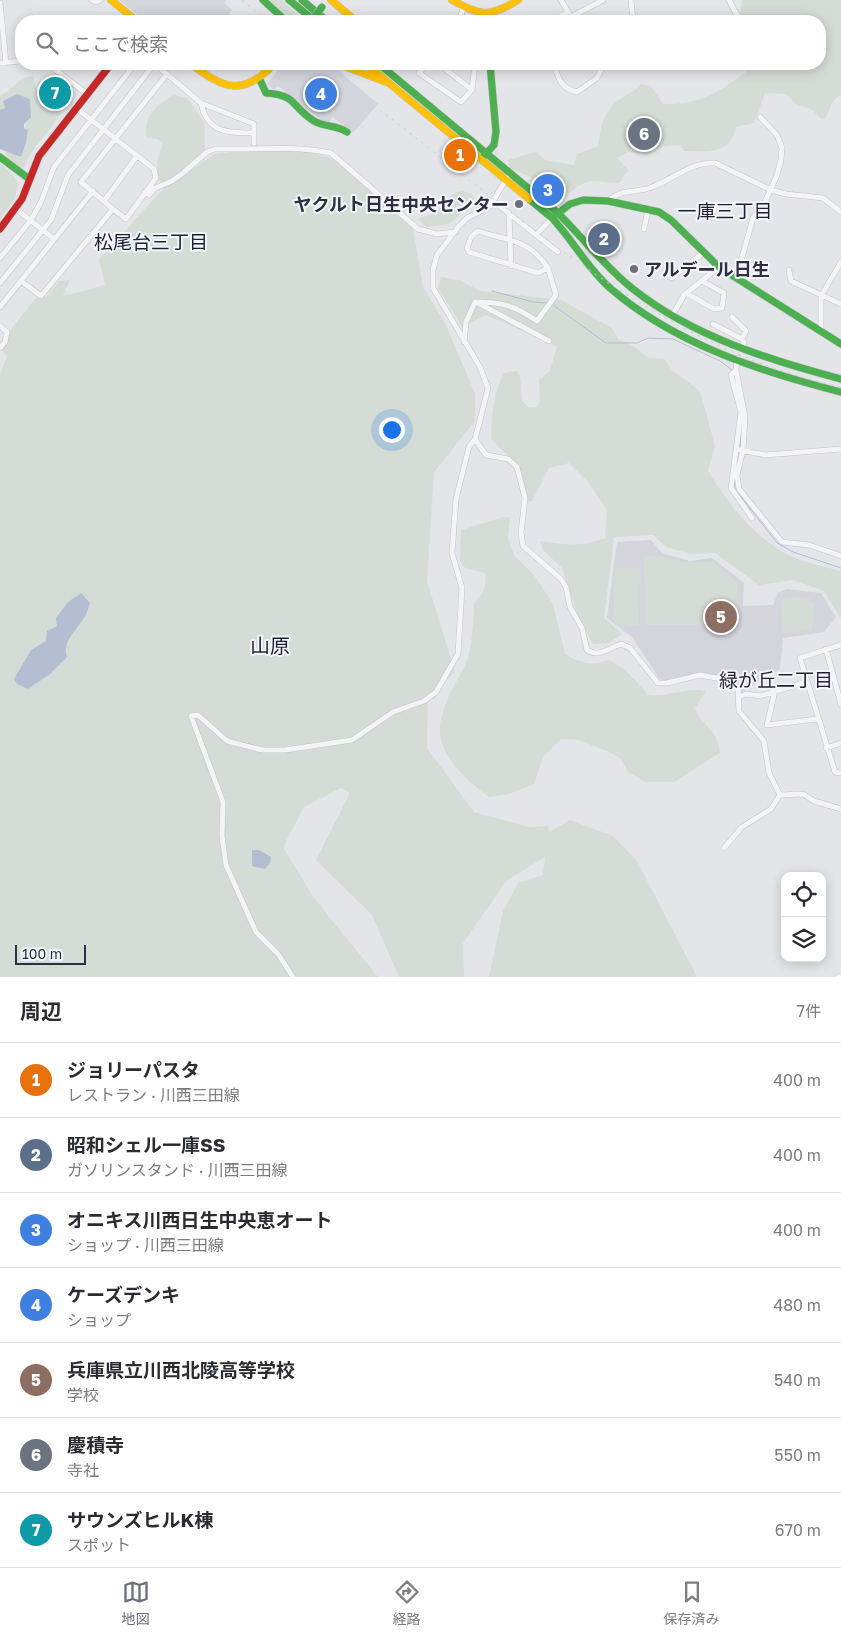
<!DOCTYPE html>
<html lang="ja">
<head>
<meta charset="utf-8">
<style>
	:root { --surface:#fff; --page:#f2f2f3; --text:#2b2b33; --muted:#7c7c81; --line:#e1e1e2; --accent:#6c6f7c }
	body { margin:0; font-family:"Golos Text","Noto Sans JP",sans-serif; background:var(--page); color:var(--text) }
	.controls { position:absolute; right:15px; bottom:15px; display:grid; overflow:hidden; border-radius:10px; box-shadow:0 2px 12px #0003 }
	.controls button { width:45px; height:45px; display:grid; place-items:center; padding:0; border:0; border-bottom:1px solid var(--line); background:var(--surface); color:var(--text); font:25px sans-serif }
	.scale { position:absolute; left:15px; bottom:12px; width:71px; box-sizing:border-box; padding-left:5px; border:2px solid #2c3042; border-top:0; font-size:14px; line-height:18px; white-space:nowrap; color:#2c3042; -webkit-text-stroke:4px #f3f4f8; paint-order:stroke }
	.you { position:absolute; left:391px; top:429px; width:18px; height:18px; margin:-12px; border:4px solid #fff; border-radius:50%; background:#1a73e8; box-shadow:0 0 0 8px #1a73e833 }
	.badge { display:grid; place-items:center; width:32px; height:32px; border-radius:50%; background:var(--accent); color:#fff; font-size:16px; font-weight:700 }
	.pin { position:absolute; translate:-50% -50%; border:2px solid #fff; box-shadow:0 1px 5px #0006 }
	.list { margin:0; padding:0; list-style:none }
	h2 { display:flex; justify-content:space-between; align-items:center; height:65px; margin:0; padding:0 20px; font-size:21px }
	h2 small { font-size:16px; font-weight:400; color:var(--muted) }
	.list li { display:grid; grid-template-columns:32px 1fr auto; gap:15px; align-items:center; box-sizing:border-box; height:75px; padding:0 20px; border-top:1px solid var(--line) }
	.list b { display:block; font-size:19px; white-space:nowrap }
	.list p { margin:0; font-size:16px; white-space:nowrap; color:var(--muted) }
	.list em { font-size:16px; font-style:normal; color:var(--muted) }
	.icon { flex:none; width:28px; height:28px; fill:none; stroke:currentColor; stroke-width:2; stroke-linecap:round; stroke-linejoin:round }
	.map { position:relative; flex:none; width:841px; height:977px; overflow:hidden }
	.search { position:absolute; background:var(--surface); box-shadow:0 2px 12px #0003; left:15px; right:15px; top:15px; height:55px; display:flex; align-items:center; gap:12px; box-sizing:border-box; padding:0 18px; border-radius:20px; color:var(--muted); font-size:19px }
	.sheet { height:590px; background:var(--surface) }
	nav { display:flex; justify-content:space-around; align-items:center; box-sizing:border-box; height:70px; border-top:1px solid var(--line); background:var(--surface); font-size:14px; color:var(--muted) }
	nav a { display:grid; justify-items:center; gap:2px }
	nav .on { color:var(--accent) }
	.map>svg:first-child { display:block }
	.built { fill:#d3d4dc }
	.green { fill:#d4dcd5 }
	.water { fill:#b4bdd2 }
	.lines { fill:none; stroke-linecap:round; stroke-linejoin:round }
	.stream { stroke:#b4bdd2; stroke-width:1 }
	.street-casing { stroke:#c2c3c7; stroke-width:6 }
	.fast-casing { stroke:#c2c3c7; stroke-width:8 }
	.slow-casing { stroke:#c2c3c7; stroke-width:8 }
	.jam-casing { stroke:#c2c3c7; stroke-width:8 }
	.street { stroke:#f4f4f6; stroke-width:5 }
	.fast { stroke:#4caf50; stroke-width:7 }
	.slow { stroke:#ffc107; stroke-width:7 }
	.jam { stroke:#c62828; stroke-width:7 }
	.rail { stroke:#cdced1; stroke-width:1; stroke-dasharray:2.5 5; stroke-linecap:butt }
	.fast-bridge-casing { stroke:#c2c3c7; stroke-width:8; stroke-linecap:butt }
	.fast-bridge { stroke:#4caf50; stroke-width:7 }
	.poi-dot { fill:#6c6f7c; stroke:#f3f4f8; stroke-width:2 }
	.labels { text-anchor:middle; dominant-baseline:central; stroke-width:4; stroke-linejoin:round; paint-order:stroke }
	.poi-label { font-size:18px; font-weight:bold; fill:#2c3042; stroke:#f3f4f8; text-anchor:end }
	.neighbourhood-label { font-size:19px; fill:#1e2133; stroke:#f3f4f8 }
	.quarter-label { font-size:20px; fill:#1e2133; stroke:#f3f4f8 }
</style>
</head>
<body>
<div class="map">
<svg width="841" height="977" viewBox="0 0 841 977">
	<rect width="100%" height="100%" fill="#e4e5e9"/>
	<!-- built -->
	<path class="built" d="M119,0H226L224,3L232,10L224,21H146Z
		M283,64H331L378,104L353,133L333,117L329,121L324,122L278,86L274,90L267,84Z
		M651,540L662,553L690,561L712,558L744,583L743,606L773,605L778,593L787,589L821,593L836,617L824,632L783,638L780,669L741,693L738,685L730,679L703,673L665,682L659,678L632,637L607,618L617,542Z"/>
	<!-- green -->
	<path class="green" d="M266,0H281L304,20L291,21Z
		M742,0H841V94L833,101L826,117L822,119L811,109L796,104L786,94L765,93L754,123L736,127C731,155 707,151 684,151L681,145L664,146L648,155L629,152L617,158L628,170L619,183C595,183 589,175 569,194L510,168L508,160L536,152L545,160L574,165L577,154L598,146C601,125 604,107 625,96C631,92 636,91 641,84L651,86L663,104C700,105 717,93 746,72L745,64H820V21H744L740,16Z
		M33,76L39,97L61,114L31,153L23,168L11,162L4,151L21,156L26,143L28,131L24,129L27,120L12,97L3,101L5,108L0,110V95C15,90 14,79 33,76Z
		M174,95L187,98L205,123V159L182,176L215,154L285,145L339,160L399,209L412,222L423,287L446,325L475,394V421L434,472L427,581L455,672L428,699L427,748L474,812L529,827L548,826L549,832L570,820L613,836L637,861L697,977H489L503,911L518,883L543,875L545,857L506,881L463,943L464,977H399L372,915L316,860L350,793L341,788L304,807L283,847L314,898L378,977H0V374L7,357L2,349L11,329L36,298L46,297L59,281L70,280L63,296L105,285L99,259L164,188C154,173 156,160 163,144L158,139L147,138C143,116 156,105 174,95Z
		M0,163L13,175L18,184L15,198L0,219Z
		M461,191L471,193L474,198L473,204L449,224L427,227L418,219L435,213L451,195Z
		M441,277L459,280L480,291L561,300L612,328L619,340L633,346L649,358L664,359L672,370L700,391L715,446L708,471C726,501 752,534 783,552C800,562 822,566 841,571V619L824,591L793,580L759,585L715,553L691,554L666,547L653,535L614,537L604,618L622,634L609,643L593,644L577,614L562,568L543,550L540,541C564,545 583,547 605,538L607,510L589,483L569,463L549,468L532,501L527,502C523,460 517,467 491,439C492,417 493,392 504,373L516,371L520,375L522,401L529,407H536L540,402L539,380L550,371L557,346L486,315L462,327L438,288Z
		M504,517L510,518L508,538L514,555L534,575L553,604L565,654C580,663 592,666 609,660L624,669L649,695C669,697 686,687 706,691L695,708C702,727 717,727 720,753L674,782H646L628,772L620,758L607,751L579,740L561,739L543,757L534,784L509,794L489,797C468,782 438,755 440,727C440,719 444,708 447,701C451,688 461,676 466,663C473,644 473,622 474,602C484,595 487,585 485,573L463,567L460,560L461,530Z
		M644,555L660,556L684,562H714L737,582L740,625H645Z
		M615,568H640L639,626H620L613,620Z
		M805,597L814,603L812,631L782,633L781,600L784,598Z"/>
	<!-- water -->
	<path class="water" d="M17,94L30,99L31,117L24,124V129L28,130L26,143L21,157L0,149V110L5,108L3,101Z
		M81,593L90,603C88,608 87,614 84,618C77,630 61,642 67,657L50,674L28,689L17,684L14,679L31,650L46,641L47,631L57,626L56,618L68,602Z
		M252,850H259L271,857L270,863L265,869L252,866Z"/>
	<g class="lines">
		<!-- stream -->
		<path class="stream" d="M492,291L533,302L547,303
			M553,305L606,343H637L648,338L673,339L720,361L732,370
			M740,448L741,427
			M734,479L735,489L777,543L793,552L841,568"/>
		<!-- street casing -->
		<g class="street-casing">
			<path id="street" d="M92,0L96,2L100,0
				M561,0L571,17L603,0
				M631,0L633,21
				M729,0L740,21
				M0,3L6,63
				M459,21L464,6
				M552,21L568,12
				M0,63L21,61
				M48,64L87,94
				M155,64L201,103L254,124V143
				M426,64L419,73L461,102L472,90L475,64
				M439,64L472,90
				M554,64C558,78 561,89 577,92L597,78L604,64
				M201,103C207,133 228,133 254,133
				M145,192L149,195L155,188L172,181L183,173L207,152L215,149C256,150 289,145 331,153L418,229L437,234L455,232
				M104,201L137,156
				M493,201L558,252
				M608,201C624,187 635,194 652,187C674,179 690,162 715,163L771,190L786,194L823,198L841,212
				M16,209L54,239
				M113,209L81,182L167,74
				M509,213L511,266
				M644,229L648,210
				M478,231C507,241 528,238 548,268L538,273L469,252L467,248L471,237Z
				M536,235L552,218
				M0,258L31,220L41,202L54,167L135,64
				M789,270L791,281L841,304
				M672,278L704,252
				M736,279L753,218L761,211L777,175L781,160L782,148L777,135L760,117
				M21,281L41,296L113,209L126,219L156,178L154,169L76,108
				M0,283L51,220L68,175L154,64
				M686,293L714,309L722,308L724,293L702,281
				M475,302C503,302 515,306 537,321L556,295L548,268
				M476,302L549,341
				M0,307L93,191
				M673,314L684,295L719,267
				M732,317L746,331L742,339
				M713,324L742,339L744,342L743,347
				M0,326L7,332L5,342L0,348
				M821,331V296L841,262
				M464,342L466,322L475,302
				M737,358L736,370L745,417L743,450L737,475L739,489L782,542L809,545L841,556
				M736,370L731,375L741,412L731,488L752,518
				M475,439L486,455L508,459L517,467L525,498L521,533L523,546L561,579L566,587L570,607L582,628L587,650C598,658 609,648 621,644L630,648L658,683H667L700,675L722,679L734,684L738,690L739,711L764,741L769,773L780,795
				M740,450L765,455L841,449
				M841,645L800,658L835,772L841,773
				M826,649L841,704
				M775,691L767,725L817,719
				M739,697L746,694L760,696L806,682
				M826,748L841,743
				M724,848L742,827L771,809L780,795L803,794L814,801L841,809
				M293,977L278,954L256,932L226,865L222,836L223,802L191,716L198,715L227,741L262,750H285L352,740L393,712L424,701L436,692L458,654L462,588L452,553L456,499L469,447L475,439L479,424L488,388L480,367L433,288V270L437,255L459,226L467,218L490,206L507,178
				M838,977L841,976"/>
		</g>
		<!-- fast casing -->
		<g class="fast-casing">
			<path id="fast" d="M263,0L286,21
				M289,0L315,21
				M302,0L327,21
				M379,64L558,213
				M260,80L266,93C298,95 291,107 314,121C324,127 337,125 347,132
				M0,157L28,178
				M483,157L494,145L496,132L490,64
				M529,199L552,218L570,204L583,200L608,201L659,212L671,220L719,267L841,344
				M558,213C583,238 605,267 633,289C692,336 769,360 841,379
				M552,218C573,240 587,268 610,288C673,343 761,372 841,392"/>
		</g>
		<!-- slow casing -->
		<g class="slow-casing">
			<path id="slow" d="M111,0L137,21
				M331,0L356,21
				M452,0C481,16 489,18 518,0
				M191,64C224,89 243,97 274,64
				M339,64L386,82
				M366,64L529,199"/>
		</g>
		<!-- jam casing -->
		<g class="jam-casing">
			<path id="jam" d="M0,229L22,199L39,156L111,64"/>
		</g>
		<!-- street -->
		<use href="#street" class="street"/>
		<!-- fast -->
		<use href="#fast" class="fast"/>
		<!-- slow -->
		<use href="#slow" class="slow"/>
		<!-- jam -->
		<use href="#jam" class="jam"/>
		<!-- rail -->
		<path class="rail" d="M242,0L267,21
			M380,110C522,218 661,349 841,387"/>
		<!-- fast-bridge casing -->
		<g class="fast-bridge-casing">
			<path id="fast-bridge" d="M311,21L322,7"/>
		</g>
		<!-- fast-bridge -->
		<use href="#fast-bridge" class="fast-bridge"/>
	</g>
	<!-- markers -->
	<g class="poi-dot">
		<circle cx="519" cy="204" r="5"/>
		<circle cx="634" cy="269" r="5"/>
	</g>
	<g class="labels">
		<!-- poi labels -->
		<g class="poi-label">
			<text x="509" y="204">ヤクルト日生中央センター</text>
			<text x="644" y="269" text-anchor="start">アルデール日生</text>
		</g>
		<!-- neighbourhood labels -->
		<g class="neighbourhood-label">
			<text x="725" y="210">一庫三丁目</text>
			<text x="151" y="241">松尾台三丁目</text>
			<text x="776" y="679">緑が丘二丁目</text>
		</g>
		<!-- quarter labels -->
		<g class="quarter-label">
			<text x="270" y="645">山原</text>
		</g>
	</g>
</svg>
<div class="controls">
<button><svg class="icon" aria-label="locate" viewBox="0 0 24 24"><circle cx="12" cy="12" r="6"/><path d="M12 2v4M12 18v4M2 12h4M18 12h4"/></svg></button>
<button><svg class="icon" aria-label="layers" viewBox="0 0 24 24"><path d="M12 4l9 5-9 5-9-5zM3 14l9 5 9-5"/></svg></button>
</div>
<div class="scale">100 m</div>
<div class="you"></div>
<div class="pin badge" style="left:460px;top:155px;background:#e8710a">1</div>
<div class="pin badge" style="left:604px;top:239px;background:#5c6f8a">2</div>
<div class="pin badge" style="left:548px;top:190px;background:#3f7fe0">3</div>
<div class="pin badge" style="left:321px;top:94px;background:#3f7fe0">4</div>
<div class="pin badge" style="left:721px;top:617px;background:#8d6e63">5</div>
<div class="pin badge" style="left:644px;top:134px;background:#6b7280">6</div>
<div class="pin badge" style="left:55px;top:93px;background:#0f9aa8">7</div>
<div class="search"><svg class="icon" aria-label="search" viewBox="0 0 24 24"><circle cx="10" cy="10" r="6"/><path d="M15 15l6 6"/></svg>ここで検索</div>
</div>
<section class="sheet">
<h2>周辺<small>7件</small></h2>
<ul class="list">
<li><span class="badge" style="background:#e8710a">1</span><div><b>ジョリーパスタ</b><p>レストラン · 川西三田線</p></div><em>400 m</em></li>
<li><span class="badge" style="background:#5c6f8a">2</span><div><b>昭和シェル一庫SS</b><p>ガソリンスタンド · 川西三田線</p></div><em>400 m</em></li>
<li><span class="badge" style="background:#3f7fe0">3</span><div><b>オニキス川西日生中央恵オート</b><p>ショップ · 川西三田線</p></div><em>400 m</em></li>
<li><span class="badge" style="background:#3f7fe0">4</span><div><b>ケーズデンキ</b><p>ショップ</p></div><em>480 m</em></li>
<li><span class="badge" style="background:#8d6e63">5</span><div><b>兵庫県立川西北陵高等学校</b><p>学校</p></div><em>540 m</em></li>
<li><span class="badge" style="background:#6b7280">6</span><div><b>慶積寺</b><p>寺社</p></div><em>550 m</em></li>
<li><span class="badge" style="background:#0f9aa8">7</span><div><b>サウンズヒルK棟</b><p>スポット</p></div><em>670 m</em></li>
</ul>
</section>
<nav>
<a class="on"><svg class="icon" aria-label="map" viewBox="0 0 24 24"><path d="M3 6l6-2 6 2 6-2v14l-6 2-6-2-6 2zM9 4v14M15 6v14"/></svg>地図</a>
<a><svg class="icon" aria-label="directions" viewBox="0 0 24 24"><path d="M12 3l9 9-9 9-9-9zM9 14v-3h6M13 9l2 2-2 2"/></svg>経路</a>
<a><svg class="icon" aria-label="saved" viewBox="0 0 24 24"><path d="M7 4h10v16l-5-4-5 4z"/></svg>保存済み</a>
</nav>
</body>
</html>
